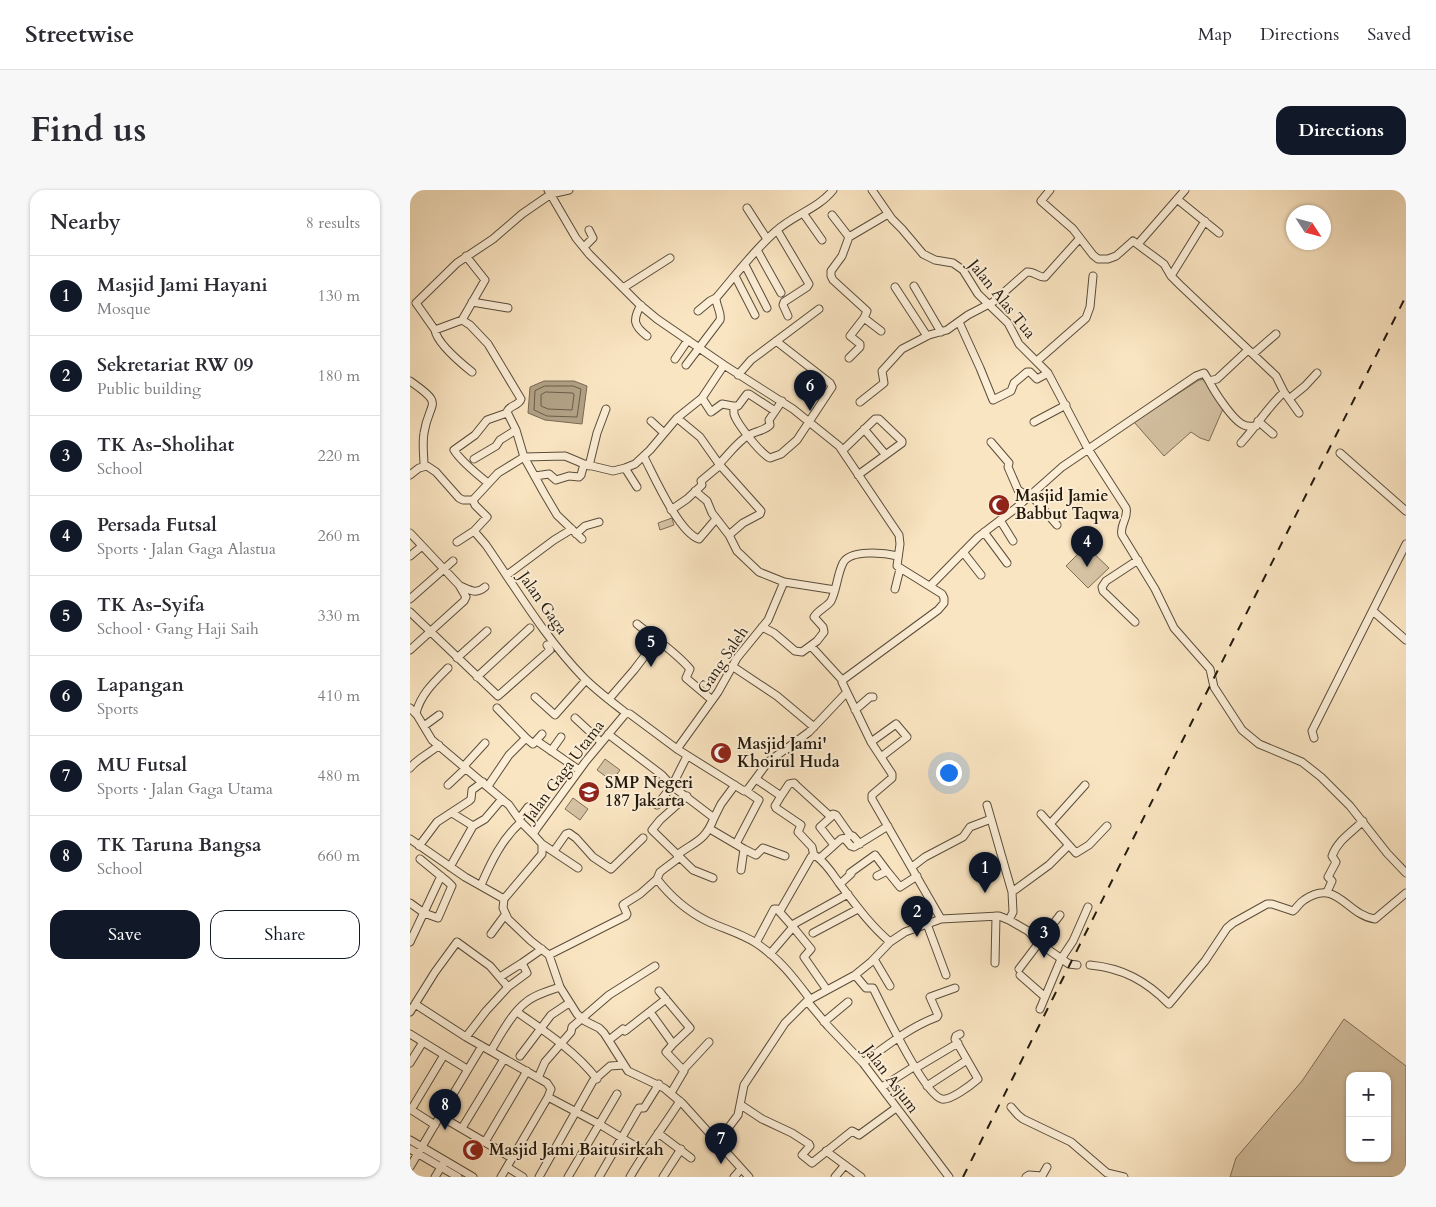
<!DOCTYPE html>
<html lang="en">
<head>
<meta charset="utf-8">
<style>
	:root { --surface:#fff; --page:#f7f7f7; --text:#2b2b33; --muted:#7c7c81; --line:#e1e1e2; --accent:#111827 }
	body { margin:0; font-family:Cardo,serif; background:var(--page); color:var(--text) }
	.controls { position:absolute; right:15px; bottom:15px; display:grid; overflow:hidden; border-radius:10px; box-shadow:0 1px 4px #0004 }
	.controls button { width:45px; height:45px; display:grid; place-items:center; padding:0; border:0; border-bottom:1px solid var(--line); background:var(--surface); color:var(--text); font:25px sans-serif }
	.compass { position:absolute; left:876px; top:15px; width:45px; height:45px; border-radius:50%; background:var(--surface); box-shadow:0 1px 4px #0004; rotate:126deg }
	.you { position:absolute; left:538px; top:582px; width:18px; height:18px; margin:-12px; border:4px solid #fff; border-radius:50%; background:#1a73e8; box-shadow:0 0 0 8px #1a73e833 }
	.badge { display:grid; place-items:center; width:32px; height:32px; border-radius:50%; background:var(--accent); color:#fff; font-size:16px; font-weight:700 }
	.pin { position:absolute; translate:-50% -41px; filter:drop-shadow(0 1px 2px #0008) }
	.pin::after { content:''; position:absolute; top:26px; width:18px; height:15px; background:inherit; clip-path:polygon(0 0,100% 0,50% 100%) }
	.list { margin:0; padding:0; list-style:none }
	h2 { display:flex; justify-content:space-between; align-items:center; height:65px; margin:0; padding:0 20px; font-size:21px }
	h2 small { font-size:16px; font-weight:400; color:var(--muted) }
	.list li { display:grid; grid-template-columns:32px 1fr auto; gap:15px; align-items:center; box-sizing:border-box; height:80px; padding:0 20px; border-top:1px solid var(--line) }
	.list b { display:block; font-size:19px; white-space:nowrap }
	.list p { margin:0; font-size:16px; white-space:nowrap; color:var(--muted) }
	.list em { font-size:16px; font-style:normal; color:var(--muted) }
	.actions { display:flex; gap:10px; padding:15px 20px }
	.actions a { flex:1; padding:11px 0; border:1px solid var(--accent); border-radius:15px; text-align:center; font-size:18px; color:var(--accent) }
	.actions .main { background:var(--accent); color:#fff }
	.map { position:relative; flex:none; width:996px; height:987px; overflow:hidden; border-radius:15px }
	header { display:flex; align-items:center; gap:30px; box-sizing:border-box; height:70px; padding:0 25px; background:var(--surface); border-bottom:1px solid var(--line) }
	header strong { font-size:24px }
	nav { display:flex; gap:28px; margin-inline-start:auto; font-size:18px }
	.intro { display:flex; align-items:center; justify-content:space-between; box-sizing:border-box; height:120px; padding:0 30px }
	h1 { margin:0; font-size:35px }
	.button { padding:12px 22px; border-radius:15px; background:var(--accent); color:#fff; font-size:18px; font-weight:700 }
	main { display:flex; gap:30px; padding:0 30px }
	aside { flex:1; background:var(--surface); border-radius:15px; box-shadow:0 1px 4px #0004 }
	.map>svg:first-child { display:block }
	.green { fill:#d5c2a3; stroke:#7c6e58; fill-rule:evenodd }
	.water { fill:#b1a084; stroke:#786a54 }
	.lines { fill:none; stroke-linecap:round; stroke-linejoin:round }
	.shore { stroke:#6a5d48; stroke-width:1 }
	.street-casing { stroke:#594d3a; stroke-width:9 }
	.street { stroke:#fceed7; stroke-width:7 }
	.rail { stroke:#231a0d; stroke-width:2; stroke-dasharray:9 9; stroke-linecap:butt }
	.labels { text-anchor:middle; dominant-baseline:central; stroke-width:4; stroke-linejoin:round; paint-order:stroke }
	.street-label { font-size:16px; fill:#231a0d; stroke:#fceed7 }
	.poi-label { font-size:16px; font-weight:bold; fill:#231a0d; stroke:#fceed7; text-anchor:start }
</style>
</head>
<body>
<header>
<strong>Streetwise</strong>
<nav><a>Map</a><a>Directions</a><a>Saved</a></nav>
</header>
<div class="intro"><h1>Find us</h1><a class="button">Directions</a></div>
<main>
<aside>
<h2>Nearby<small>8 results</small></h2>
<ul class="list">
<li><span class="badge">1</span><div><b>Masjid Jami Hayani</b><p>Mosque</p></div><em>130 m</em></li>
<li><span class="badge">2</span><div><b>Sekretariat RW 09</b><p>Public building</p></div><em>180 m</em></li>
<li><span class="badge">3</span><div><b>TK As-Sholihat</b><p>School</p></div><em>220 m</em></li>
<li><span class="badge">4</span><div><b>Persada Futsal</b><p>Sports · Jalan Gaga Alastua</p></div><em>260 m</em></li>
<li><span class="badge">5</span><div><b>TK As-Syifa</b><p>School · Gang Haji Saih</p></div><em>330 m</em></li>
<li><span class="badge">6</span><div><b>Lapangan</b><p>Sports</p></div><em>410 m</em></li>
<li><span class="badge">7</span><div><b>MU Futsal</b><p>Sports · Jalan Gaga Utama</p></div><em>480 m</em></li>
<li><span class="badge">8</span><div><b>TK Taruna Bangsa</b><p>School</p></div><em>660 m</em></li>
</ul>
<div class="actions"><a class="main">Save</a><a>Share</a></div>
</aside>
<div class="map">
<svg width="996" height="987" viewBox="0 0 996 987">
	<rect width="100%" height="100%" fill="#fae5c2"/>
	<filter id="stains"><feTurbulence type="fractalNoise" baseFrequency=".004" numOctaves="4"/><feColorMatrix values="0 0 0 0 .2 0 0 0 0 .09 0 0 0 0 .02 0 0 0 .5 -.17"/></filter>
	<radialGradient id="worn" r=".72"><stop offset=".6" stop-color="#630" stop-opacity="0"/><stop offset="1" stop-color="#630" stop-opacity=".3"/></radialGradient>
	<!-- green -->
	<path class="green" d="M796,189L801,193L816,212L799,251L790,248L781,242L754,266L724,232L789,190Z
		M262,328L264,335L250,340L248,333Z
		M676,356L699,378L678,398L656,376Z
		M195,569L210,580L202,591L187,580Z
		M163,608L178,619L170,630L155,619Z
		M934,829L996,876V987H820L826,968L892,891ZM940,886H977V968H940Z"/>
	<!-- water -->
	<path class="water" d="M134,191H164L177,196L172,234L135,230L118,223L120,197Z"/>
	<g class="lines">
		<!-- shore -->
		<path class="shore" d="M135,196H163L171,199L167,227L137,226L124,220L125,201Z
			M136,202L163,203L164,205L162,220L138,219L131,216V205Z"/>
		<!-- street casing -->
		<g class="street-casing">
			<path id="street" d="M138,0L166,48L179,64L229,114L247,129L314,175L383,219L429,256L489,345L490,354L487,376L532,404L534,408V413L528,420L434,489L432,492L461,552L482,584V588L462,605V609L531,729
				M462,0L482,29L492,39L513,64L525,70L543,73L553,80L568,104L598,133L609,154L638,183L678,259L716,318C719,328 709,335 712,345L745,399L764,438L800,479L804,497L832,540L849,554L892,572L911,587L940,616L977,663L996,683
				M640,0L631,11L663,39L683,65L688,69H698L706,66L723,51L754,74L761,86L770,95L866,186L874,202L889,223
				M767,9L809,43
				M337,18L357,49
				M393,23L412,50
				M422,25L439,47
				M367,40L399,94L397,97L374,112L373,115L378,126
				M728,54L775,0
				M174,57L183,48L179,40
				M347,60L371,103
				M335,75L357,118
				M325,86L345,125
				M761,86L795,31
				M504,96L531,142
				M485,97L517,146
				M213,98L260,68
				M62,112L98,118
				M6,113L25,140L52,130L60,135L78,154L111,209C109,216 99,215 97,222L106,240L114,267L134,303L147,325L172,349
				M6,113L47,73L83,49L112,24L141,4L159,0
				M231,115C222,130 224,136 237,146
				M288,121L300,111L306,108
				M454,128L457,121L423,90L421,86V81L432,66L439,47L478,24
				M52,130L75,90L56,66
				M549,132L570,178L583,210L601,201L604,193L617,182H620L627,189L638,183
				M25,140C27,153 52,174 62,182
				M843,164L866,144
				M439,168L450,157V154L440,146L454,128L471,141
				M265,169L278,150
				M627,171L676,128L680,117L683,86
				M276,175L310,130C312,123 306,116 306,108C325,86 344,60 366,41C383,25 408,19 423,0
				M328,185L341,170L409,119
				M0,191C36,216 19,210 14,243C12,254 14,265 14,276
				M799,191C804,201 823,231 834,235C837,237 842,236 846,236
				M292,208L301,222L312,214L323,216C324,217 324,224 324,224C327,234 351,264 360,268L371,264L387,250L422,197L420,193L366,151
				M879,209L895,196L907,183
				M450,212L474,193L472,181L492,159L519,145L537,140L558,125L583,112L617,82C624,81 629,88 635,87L670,48
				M323,216H328L337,204H339L365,221
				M267,228L290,247L309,274L351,321L350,324L333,333L319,345
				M241,231L254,243
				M848,231L863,244
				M624,232L656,215
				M454,239L475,264
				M581,252L599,273L598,277L608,300L619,307
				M831,253C846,237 857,218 874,202
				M433,260L465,229H469L492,251V253L448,285
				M930,263L996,321
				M234,267C244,286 269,343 289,349L306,329
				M64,269L86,256L90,250L106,240
				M179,276L187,243L196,219
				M215,278L227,297
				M0,285L9,278L17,276L26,282L49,308L53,310H63
				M125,286L139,284L146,290L159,286L169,287L171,285L174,274
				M78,293C68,285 50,270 44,260L65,245L77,230L97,223
				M285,301L297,311L302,323L319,345L327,361L349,382L374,392
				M621,305L647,335
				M63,310L65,315L77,327L64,341L76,355C107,400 136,449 174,488C187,501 202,512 216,523L220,524L267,559L334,601L338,599L358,572L399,542L436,503
				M63,310L88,283L114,267L155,266L174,274L203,281L215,278L225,274L240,260L267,228L292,208L314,175
				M261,320L277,309L292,295L291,291L309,276L310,273C319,264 328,251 339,245C346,241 354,241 360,235L359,230L372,211
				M590,330L603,351
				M574,342L597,373
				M0,343L49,395L56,407L54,411L0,460
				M166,344L175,336L189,332
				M47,352L64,341
				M553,362L571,385
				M0,366L12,356
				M97,385L144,350L162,339
				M50,396C60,400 66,405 75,397
				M520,396L568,347L606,318L652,277L786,186L794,183L799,191L807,189L838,160
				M485,399L490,379
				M0,409L43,371
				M963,421L996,450
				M0,422L88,506L140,460L137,455
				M725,432L693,401L692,397L696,391L728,370
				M227,434C245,449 265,461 280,479L276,488L302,510
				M352,437L364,443L385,461L392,462L407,451L414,442L413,437L404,427C408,420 417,417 421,411C427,399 427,385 433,373C440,359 475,363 488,366
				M401,456L433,491
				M47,468L77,441
				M322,476L367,506L404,537
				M67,487L120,438
				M125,507L145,525L176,490
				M199,509L224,480L247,450
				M0,518L7,525L22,550L99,615L111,632L123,644
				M87,518L116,548
				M445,520L460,507H463
				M6,523C11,504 24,492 38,478
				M216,523L176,571L127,638L123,644L132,654V664L94,709L93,718L98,729L121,751L139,765L150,797L167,824L175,831L189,838L194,843L218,881L254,898L273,914L339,987
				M165,528L191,552
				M14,536L29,525
				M198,544L252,585L262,596L247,615
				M904,548L902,541L996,354
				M127,551L169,580
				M461,552L486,534L497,547L471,567
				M267,559L308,502L327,468L358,430L374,392L425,400
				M141,561L151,547
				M277,566L262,596L304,628L311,614L325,595
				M54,576L75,553
				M0,578C8,568 19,564 29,555
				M346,589L371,606L379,594L384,593L387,596L421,627L410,637L424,655
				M38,595L56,578
				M78,596L99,565L116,548L123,554L132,544
				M277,606L250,630L242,640L283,680L303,688
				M371,606L365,616L366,618L391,635L388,642L402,657L404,666
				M577,615L602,702L603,722L599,730
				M42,623L63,636
				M631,624L666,663L679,655L697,636
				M421,627L423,624L426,625L440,645L443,646L450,654
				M109,629L118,617
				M640,634L675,595
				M300,639L334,659L331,680
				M0,649L55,687L94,709
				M435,649L441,656L444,657L478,636
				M132,654L168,678
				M326,654L349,610L336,601
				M9,656L27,632L59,611L61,609L62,600L73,592
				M334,659L346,665L353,658L375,666
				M144,661L156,644L159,643L166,648L183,667L201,679L233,648
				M267,665C286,651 295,651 304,628
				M410,668L431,649L437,648
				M40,677L63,636L75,629L92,609
				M502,677L515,667L553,647L560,637L581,629
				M467,686L477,681L490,697L507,686
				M247,689C260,706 277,721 297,731C314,739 330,743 346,753C369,768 384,788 400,809
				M430,694L441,684L440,683L465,665L477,681
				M71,695C81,672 92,649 111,632
				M602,702L639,675L658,656
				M917,702L922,691L918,687L926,672L922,666C928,650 941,643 953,631
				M0,713L14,723L28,728L41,698L42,696L38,692L10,669
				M370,721L401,667L406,666C416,673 422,683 429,693C445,714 460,735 480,752
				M517,734L536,785
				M382,735L438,704
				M383,737L401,759L394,767L417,800
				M403,743L448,719
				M81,744L95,725
				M0,752L31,686
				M346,753L364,719H367L383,737L360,764
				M139,765L216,726L217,724L213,715L214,714L230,704L247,689L250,682L270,667
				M464,769L480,796
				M585,773L586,726
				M680,775C713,778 736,791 759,814L795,771L817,738L823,733L857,714H862L883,721C887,718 889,713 894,710C927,687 936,725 965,729L996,703
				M609,779L650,725
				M445,785L456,798H463C472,816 515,906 532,909C540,911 561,895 568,889L545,849L546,846L550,844
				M610,785L635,807
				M90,787L112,773
				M98,797L117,783L112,773L132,759
				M249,801L280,838L263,854
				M397,811L418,836L453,873L539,987
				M5,814L56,847L137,893L141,899L138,907L189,934L235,962
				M630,819L651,769L663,751L678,717
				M0,822L25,782L47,752L80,776L98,797L76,821L56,847
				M107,822C136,842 165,861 187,889
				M240,822L263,854L256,862L274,881L261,903
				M414,832L438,812
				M0,844L57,879
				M199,850L213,839L215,841L256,809
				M81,861C89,847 102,823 115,813C124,805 138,801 150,797
				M110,866L141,825L159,813
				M0,873L13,852
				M453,873C476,856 500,837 527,827L528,825L520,807L545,798
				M506,878L548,853
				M273,880L299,852
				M128,888L135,872L161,842L162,837L199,805L245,776
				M517,896L557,870
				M472,897L505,876
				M331,915L352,929L382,943L399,954L400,956L392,965L402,973L442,941L449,945L486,918
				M601,917L608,925L613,929L661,952L697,983L714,987
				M0,919L25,935
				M1,920L34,865
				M30,926L72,856
				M52,938L94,869
				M248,943L281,968
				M0,950L63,987
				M75,952L117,881
				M307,953L328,925L334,895L375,833L397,811L445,785L461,772L480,752L495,742L531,729L589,726L599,730L618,741L630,754L659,774L667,775
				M0,959L48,987
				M416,961L435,975
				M0,977L30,926L102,968
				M97,977L113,987
				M25,987L33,974
				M91,987L138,907
				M129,987L183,891L200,876L214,875
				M158,987L207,904
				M189,987L229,918H234L249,894
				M220,987C235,961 254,936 270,911
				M253,987L271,959
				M324,987L331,979
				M425,987L435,975L451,987
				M616,987L619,985L632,986L637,977"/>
		</g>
		<!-- street -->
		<use href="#street" class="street"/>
		<!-- rail -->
		<path class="rail" d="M553,987L996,106"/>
	</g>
	<!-- icons -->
	<defs>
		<g id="mosque-disc" transform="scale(1.125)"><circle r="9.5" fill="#8f2418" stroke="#fceed7"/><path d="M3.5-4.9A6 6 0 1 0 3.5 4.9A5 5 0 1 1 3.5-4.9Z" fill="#fff"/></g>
		<g id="school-disc" transform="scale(1.125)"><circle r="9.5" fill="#8f2418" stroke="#fceed7"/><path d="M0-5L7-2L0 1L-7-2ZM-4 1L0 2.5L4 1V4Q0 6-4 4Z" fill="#fff"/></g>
	</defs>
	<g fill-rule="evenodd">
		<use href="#mosque-disc" x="589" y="315"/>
		<use href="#mosque-disc" x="311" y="563"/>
		<use href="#school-disc" x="179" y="602"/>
		<use href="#mosque-disc" x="63" y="960"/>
	</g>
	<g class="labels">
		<!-- street labels -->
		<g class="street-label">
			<text transform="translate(592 109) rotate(51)">Jalan Alas Tua</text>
			<text transform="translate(133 413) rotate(55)">Jalan Gaga</text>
			<text transform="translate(313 470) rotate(-56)">Gang Saleh</text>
			<text transform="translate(154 581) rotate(-53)">Jalan Gaga Utama</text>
			<text transform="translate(481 889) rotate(53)">Jalan Asjum</text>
		</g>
		<!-- poi labels -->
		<g class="poi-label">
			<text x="605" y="306">Masjid Jamie<tspan x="605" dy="18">Babbut Taqwa</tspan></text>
			<text x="327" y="554">Masjid Jami'<tspan x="327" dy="18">Khoirul Huda</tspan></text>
			<text x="195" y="593">SMP Negeri<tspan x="195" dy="18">187 Jakarta</tspan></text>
			<text x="79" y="960">Masjid Jami Baitusirkah</text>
		</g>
	</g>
	<rect width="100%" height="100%" filter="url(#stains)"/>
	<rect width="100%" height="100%" fill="url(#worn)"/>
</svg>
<div class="controls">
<button>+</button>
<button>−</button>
</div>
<svg class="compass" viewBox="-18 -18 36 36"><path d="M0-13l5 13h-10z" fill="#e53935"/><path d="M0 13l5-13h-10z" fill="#7c7c81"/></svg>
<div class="you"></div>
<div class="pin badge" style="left:575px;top:703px">1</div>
<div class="pin badge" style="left:507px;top:747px">2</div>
<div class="pin badge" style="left:634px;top:768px">3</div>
<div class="pin badge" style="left:677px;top:377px">4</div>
<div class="pin badge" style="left:241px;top:477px">5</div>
<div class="pin badge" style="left:400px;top:221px">6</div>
<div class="pin badge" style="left:311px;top:974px">7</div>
<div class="pin badge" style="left:35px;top:940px">8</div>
</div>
</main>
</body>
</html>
